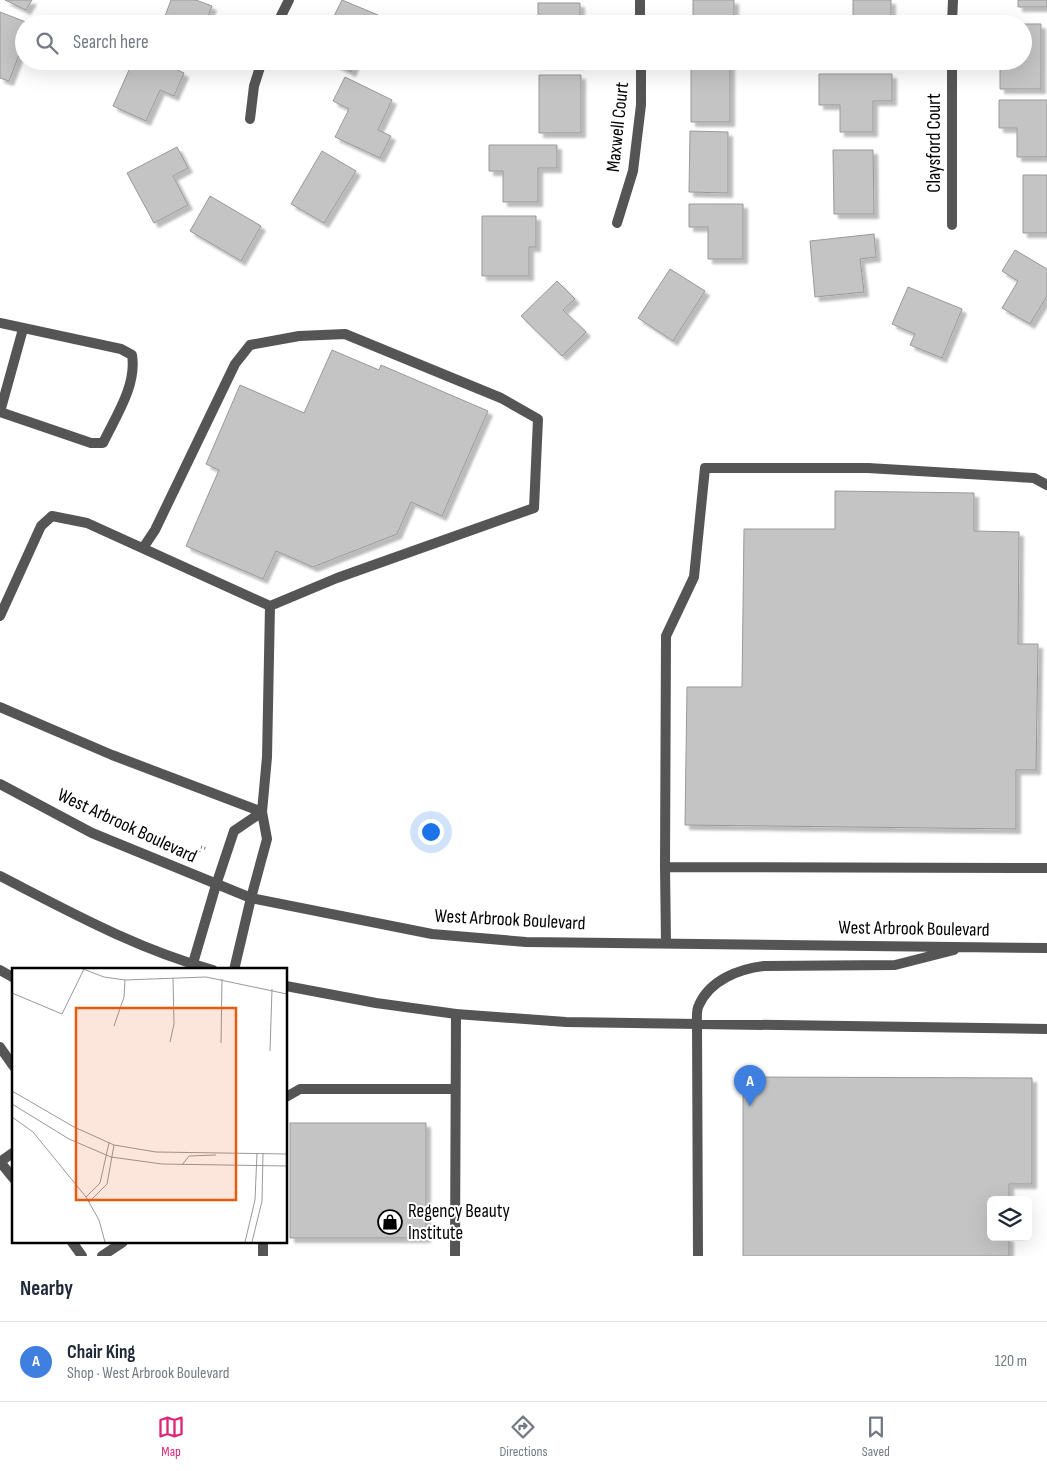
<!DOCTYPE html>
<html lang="en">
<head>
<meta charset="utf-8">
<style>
	:root { --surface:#fff; --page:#f2f2f3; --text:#1f2937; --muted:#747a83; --line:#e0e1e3; --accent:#db2777 }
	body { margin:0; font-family:"Sofia Sans Condensed",sans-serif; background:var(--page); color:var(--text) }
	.controls { position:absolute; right:15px; bottom:15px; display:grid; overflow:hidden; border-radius:8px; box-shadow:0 5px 20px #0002 }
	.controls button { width:45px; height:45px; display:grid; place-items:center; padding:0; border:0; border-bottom:1px solid var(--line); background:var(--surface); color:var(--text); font:25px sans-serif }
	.you { position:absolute; left:430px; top:831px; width:18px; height:18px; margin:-12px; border:4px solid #fff; border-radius:50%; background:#1a73e8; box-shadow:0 0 0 8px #1a73e833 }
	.badge { display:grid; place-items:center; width:32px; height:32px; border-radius:50%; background:var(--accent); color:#fff; font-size:16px; font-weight:700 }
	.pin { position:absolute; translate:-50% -41px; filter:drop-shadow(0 1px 2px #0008) }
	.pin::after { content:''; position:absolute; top:26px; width:18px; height:15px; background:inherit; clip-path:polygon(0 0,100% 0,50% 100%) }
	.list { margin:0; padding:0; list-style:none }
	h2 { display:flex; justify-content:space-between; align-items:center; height:65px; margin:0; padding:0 20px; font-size:21px }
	h2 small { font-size:16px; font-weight:400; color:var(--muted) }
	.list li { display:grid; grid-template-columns:32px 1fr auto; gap:15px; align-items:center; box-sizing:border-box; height:80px; padding:0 20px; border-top:1px solid var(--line) }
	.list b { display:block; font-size:19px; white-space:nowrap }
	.list p { margin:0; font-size:16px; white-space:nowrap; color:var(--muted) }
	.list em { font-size:16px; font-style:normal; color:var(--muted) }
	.icon { flex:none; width:28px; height:28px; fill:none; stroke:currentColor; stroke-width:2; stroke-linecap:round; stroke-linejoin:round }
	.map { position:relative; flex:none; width:1047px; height:1256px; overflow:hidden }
	.search { position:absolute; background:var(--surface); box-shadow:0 5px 20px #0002; left:15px; right:15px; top:15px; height:55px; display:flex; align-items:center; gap:12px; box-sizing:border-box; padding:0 18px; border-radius:28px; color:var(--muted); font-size:19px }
	.sheet { height:145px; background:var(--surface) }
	nav { display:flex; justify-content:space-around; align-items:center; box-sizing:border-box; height:70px; border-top:1px solid var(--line); background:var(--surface); font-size:14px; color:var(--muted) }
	nav a { display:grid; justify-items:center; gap:2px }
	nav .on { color:var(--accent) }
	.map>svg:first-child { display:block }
	.building { fill:#c4c4c4; stroke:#999; filter:url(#shadow) }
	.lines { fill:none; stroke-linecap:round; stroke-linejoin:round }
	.path { stroke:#777; stroke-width:3; stroke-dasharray:1 2.5; stroke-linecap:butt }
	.service { stroke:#555; stroke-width:10 }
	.minor { stroke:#555; stroke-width:10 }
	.tertiary { stroke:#555; stroke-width:10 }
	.labels { text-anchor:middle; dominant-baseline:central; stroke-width:4; stroke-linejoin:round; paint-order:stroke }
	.street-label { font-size:19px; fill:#000; stroke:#fff }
	.poi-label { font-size:19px; fill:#000; stroke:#fff; text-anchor:start }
	.inset-road { fill:none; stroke:#999; stroke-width:1 }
	.view { fill:#e8590c; fill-opacity:0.15; stroke:#e8590c; stroke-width:2.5 }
	.inset-edge { fill:none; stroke:#000; stroke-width:2.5 }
</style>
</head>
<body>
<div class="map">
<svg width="1047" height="1256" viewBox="0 0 1047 1256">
	<defs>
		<filter id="shadow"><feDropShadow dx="4.5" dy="4.5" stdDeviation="1" flood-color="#0004"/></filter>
	</defs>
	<rect width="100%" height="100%" fill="#fff"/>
	<!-- building -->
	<path class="building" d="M5,0H32L26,10Z
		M171,0H196L212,6L205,24H162Z
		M342,0L378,15L374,24H330Z
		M693,0H734V24H693Z
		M853,0H891V24H853Z
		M1018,0H1047V7H1018Z
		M538,3H580V24H538Z
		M0,12L31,24H24V42L9,81L0,78Z
		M1023,24H1041V89H1000V61H1023Z
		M133,61H158L184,73L174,96L160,90L146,121L113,106Z
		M329,61H356L351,72Z
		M538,61H580V64H538Z
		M691,61H730V122H691Z
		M819,74H892V101H873V132H840V105H819Z
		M539,75H581V133H539Z
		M345,77L392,100L378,130L391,136L380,158L335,137L349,109L333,101Z
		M999,100H1047V157H1017V128H999Z
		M690,131L728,132V193L689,192Z
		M489,145H557V168H538V202H503V171H489Z
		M177,147L188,168L173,176L188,205L154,223L127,173Z
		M833,150H873L874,214H834Z
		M322,151L356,171L324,223L291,204Z
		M1023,175H1047V233H1023Z
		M210,196L261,226L241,261L190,231Z
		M689,204H743V259H708V227H689Z
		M482,216H536V247H529V276H482Z
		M874,234L876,257L860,259L864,292L815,297L810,241Z
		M1015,250L1047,269V296L1030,324L1002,308L1018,281L1002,271Z
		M670,269L705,291L673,341L638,318Z
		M557,281L575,299L563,310L586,332L562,356L521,316Z
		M908,287L962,309L942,358L910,345L915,334L892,324Z
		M332,350L379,370L381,365L488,411L442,516L411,502L397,534L313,567L276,551L263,579L186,546L219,470L206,464L240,385L304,413Z
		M835,491L974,493V531L1019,532L1018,644H1038L1036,770H1016V829L685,825L687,687H742L744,529H835Z
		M743,1077L1032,1078V1184H1009V1200H991V1237H1009V1256H743Z
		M290,1123H426V1238H290Z"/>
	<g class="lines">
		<!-- path -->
		<path class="path" d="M201,847L207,849
			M199,851V853"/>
		<!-- service -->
		<path class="service" d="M0,323L121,349L132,355C137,385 116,416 103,443H91L0,412
			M0,412L23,329
			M0,616L41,526L52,516L87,523L270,606L337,578L534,508L538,419L501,398L345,334L299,336L250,345L235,364L155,530L143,548
			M0,707L112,755L262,812
			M665,867L666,636L694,577L705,468H868L1034,478L1047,485
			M216,885L234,831L262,812
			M251,898L267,839L262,812L267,757L270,606
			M666,943L665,867L1047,868
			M0,970L14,978
			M697,1024L698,1256
			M0,1047L14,1067
			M286,1097L300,1089H455
			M0,1162L14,1152
			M263,1256V1242
			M455,1256L456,1014"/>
		<!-- minor -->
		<path class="minor" d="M640,0V24
			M277,24L289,0
			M952,24L953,0
			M952,61V225
			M250,119L254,86L262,61
			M617,223L633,171L641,105V61
			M191,970L216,885
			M234,970L251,898
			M0,1162L14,1179
			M72,1242L82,1256
			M102,1256L123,1242"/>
		<!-- tertiary -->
		<path class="tertiary" d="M0,784L92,833L251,898L432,934L526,942L1047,948
			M0,876C70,912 137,949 213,970
			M286,986L376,1003L456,1014L566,1022L1047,1029
			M697,1024C697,1018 696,1010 699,1005C710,980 739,969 764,966L895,965L954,950"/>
	</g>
	<!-- icons -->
	<defs>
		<g id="shop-ring" transform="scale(1.25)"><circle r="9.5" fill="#fff" stroke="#000" stroke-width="1.5"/><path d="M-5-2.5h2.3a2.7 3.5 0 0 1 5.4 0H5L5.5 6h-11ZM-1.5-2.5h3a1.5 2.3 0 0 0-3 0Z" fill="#000"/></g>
	</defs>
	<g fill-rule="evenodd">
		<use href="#shop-ring" x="390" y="1222"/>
	</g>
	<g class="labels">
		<!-- street labels -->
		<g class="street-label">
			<text transform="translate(618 127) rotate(-84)">Maxwell Court</text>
			<text transform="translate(934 143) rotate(-90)">Claysford Court</text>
			<text transform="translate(127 826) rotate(25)">West Arbrook Boulevard</text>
			<text transform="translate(510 920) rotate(3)">West Arbrook Boulevard</text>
			<text transform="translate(914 929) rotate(1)">West Arbrook Boulevard</text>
		</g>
		<!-- poi labels -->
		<g class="poi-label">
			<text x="408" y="1211">Regency Beauty<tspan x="408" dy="22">Institute</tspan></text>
		</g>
	</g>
	<!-- overview -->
	<g transform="translate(12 968)">
		<rect width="275" height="275" fill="#fff"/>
		<path class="inset-road" d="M71,1L92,9L113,12L194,9L275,26M0,25L50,46L72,1M102,58L112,29L113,12M158,74L162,56L161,10M209,75L210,11M258,83L260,21M0,123L62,159L102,177L144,184L275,186M0,136L57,171L99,189L150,196L275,198M0,149L21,164L74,229L87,252L93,274M170,197L177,188L204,187M74,229L88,215L97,175M77,234L95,216L102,177M233,274L243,232L245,185M240,274L250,233L251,185"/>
		<path class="view" d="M64,40H224V232H64Z"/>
		<rect width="275" height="275" class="inset-edge"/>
	</g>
</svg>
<div class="controls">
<button><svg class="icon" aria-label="layers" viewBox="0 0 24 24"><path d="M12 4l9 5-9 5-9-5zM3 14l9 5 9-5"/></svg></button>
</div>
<div class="you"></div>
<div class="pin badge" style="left:750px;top:1106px;background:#3f7fe0">A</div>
<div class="search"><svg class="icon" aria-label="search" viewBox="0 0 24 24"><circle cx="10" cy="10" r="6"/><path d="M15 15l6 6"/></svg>Search here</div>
</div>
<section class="sheet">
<h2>Nearby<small></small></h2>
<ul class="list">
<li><span class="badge" style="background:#3f7fe0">A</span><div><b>Chair King</b><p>Shop · West Arbrook Boulevard</p></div><em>120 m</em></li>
</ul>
</section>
<nav>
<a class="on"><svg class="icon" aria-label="map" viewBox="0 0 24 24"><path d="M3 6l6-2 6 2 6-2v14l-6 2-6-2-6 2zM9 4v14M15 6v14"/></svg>Map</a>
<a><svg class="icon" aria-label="directions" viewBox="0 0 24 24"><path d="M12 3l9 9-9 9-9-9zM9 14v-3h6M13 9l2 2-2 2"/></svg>Directions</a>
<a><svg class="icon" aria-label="saved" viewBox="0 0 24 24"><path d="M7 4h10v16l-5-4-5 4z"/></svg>Saved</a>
</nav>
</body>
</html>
